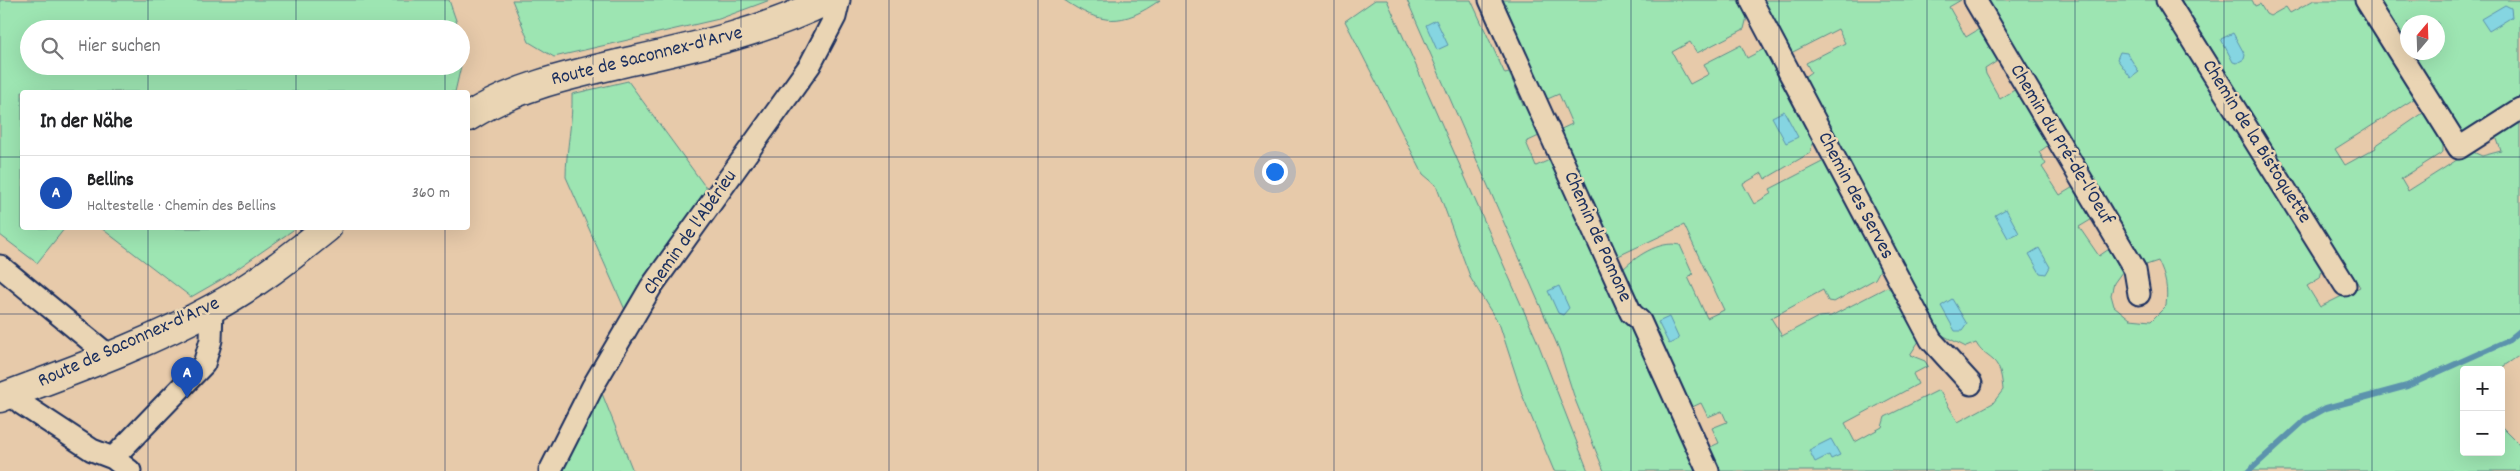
<!DOCTYPE html>
<html lang="de">
<head>
<meta charset="utf-8">
<style>
	:root { --surface:#fff; --page:#f2f2f2; --text:#202124; --muted:#757577; --line:#e0e0e0; --accent:#db2777 }
	body { margin:0; font-family:Dekko,sans-serif; background:var(--page); color:var(--text) }
	.controls { position:absolute; right:15px; bottom:15px; display:grid; overflow:hidden; border-radius:5px; box-shadow:0 5px 20px #0002 }
	.controls button { width:45px; height:45px; display:grid; place-items:center; padding:0; border:0; border-bottom:1px solid var(--line); background:var(--surface); color:var(--text); font:25px sans-serif }
	.compass { position:absolute; left:2400px; top:15px; width:45px; height:45px; border-radius:50%; background:var(--surface); box-shadow:0 5px 20px #0002; rotate:19deg }
	.you { position:absolute; left:1274px; top:171px; width:18px; height:18px; margin:-12px; border:4px solid #fff; border-radius:50%; background:#1a73e8; box-shadow:0 0 0 8px #1a73e833 }
	.badge { display:grid; place-items:center; width:32px; height:32px; border-radius:50%; background:var(--accent); color:#fff; font-size:16px; font-weight:700 }
	.pin { position:absolute; translate:-50% -41px; filter:drop-shadow(0 1px 2px #0008) }
	.pin::after { content:''; position:absolute; top:26px; width:18px; height:15px; background:inherit; clip-path:polygon(0 0,100% 0,50% 100%) }
	.list { margin:0; padding:0; list-style:none }
	h2 { display:flex; justify-content:space-between; align-items:center; height:65px; margin:0; padding:0 20px; font-size:21px }
	h2 small { font-size:16px; font-weight:400; color:var(--muted) }
	.list li { display:grid; grid-template-columns:32px 1fr auto; gap:15px; align-items:center; box-sizing:border-box; height:75px; padding:0 20px; border-top:1px solid var(--line) }
	.list b { display:block; font-size:19px; white-space:nowrap }
	.list p { margin:0; font-size:16px; white-space:nowrap; color:var(--muted) }
	.list em { font-size:16px; font-style:normal; color:var(--muted) }
	.icon { flex:none; width:28px; height:28px; fill:none; stroke:currentColor; stroke-width:2; stroke-linecap:round; stroke-linejoin:round }
	.map { position:relative; flex:none; width:2520px; height:471px; overflow:hidden }
	.search { position:absolute; background:var(--surface); box-shadow:0 5px 20px #0002; left:20px; top:20px; width:450px; height:55px; display:flex; align-items:center; gap:12px; box-sizing:border-box; padding:0 18px; border-radius:28px; color:var(--muted); font-size:19px }
	.panel { position:absolute; background:var(--surface); box-shadow:0 5px 20px #0002; left:20px; top:90px; width:450px; height:140px; border-radius:5px }
	.map>svg:first-child { display:block }
	.green { fill:#9de5b2; stroke:#5c8a88; fill-rule:evenodd }
	.water { fill:#85d5e1; stroke:#5b93ad }
	.lines { fill:none; stroke-linecap:round; stroke-linejoin:round }
	.stream { stroke:#5b93ad; stroke-width:6 }
	.street-casing { stroke:#1b2f5e; stroke-width:25 }
	.secondary-casing { stroke:#1b2f5e; stroke-width:31 }
	.street { stroke:#ead5b4; stroke-width:21 }
	.secondary { stroke:#ead5b4; stroke-width:28 }
	.grid { fill:none; stroke:#1b2f5e; stroke-width:1; stroke-opacity:0.55 }
	.labels { text-anchor:middle; dominant-baseline:central; stroke-width:5; stroke-linejoin:round; paint-order:stroke }
	.street-label { font-size:20px; fill:#1b2f5e; stroke:#ead5b4 }
</style>
</head>
<body>
<div class="map">
<svg width="2520" height="471" viewBox="0 0 2520 471">
	<rect width="100%" height="100%" fill="#e7caaa"/>
	<filter id="ink" filterUnits="userSpaceOnUse"><feTurbulence type="fractalNoise" baseFrequency=".02" numOctaves="2"/><feDisplacementMap in="SourceGraphic" scale="10" xChannelSelector="R" yChannelSelector="G"/><feConvolveMatrix kernelMatrix="1 2 1 2 8 2 1 2 1" color-interpolation-filters="sRGB"/></filter>
	<g filter="url(#ink)">
		<!-- green -->
		<path class="green" d="M0,0H449L459,29H29V66H461L455,92H22V228H65L37,263L0,235Z
			M512,0H770L719,19L554,57L529,42Z
			M1064,0H1160C1122,27 1101,25 1064,0Z
			M1375,0H1387L1538,343L1588,471H1554L1523,397L1500,326L1471,279L1436,185L1423,174L1345,21Z
			M1407,0H1471L1505,74L1509,73L1523,105L1526,104L1540,132L1539,136L1526,142L1536,166L1554,158L1636,324L1700,471H1604L1576,402L1559,349Z
			M1499,0H1738L1747,17L1744,29L1697,53L1690,42L1672,52L1690,84L1709,74L1704,64L1741,45L1747,58L1764,49L1813,142L1810,153L1765,179L1762,173L1743,184L1754,204L1772,193L1770,189L1824,161L1881,268L1875,279L1834,302L1828,301L1823,290L1771,318L1782,336L1818,317L1831,316L1887,287L1896,293L1919,341L1910,355L1925,361L1928,366L1913,374L1918,384L1845,423L1855,442L1882,427L1885,417L1939,390L1958,422L1993,403L2003,390C2002,380 2001,367 1993,360C1986,354 1981,352 1976,343L1966,347L1938,333L1801,79L1811,72L1806,63L1845,43L1838,29L1789,54L1760,0H1961L1949,7L1966,37L1981,28L1999,60L1985,69L1986,74L2000,99L2016,89L2050,144L2039,152L2046,164L2042,167L2060,195L2075,186L2094,218L2079,227L2099,256L2109,249L2122,272L2114,283L2111,295L2114,306L2130,319L2151,321L2166,306C2168,289 2166,277 2158,261L2146,265L1986,0H2157L2323,266L2320,278L2307,286L2320,307L2360,287L2181,0H2252L2255,6L2260,4L2266,14L2270,16L2286,7L2290,13L2314,0H2357L2417,97L2335,149L2345,165L2376,148L2375,146L2426,111L2443,137V152L2401,179L2408,191L2471,151L2482,156L2501,151L2496,136L2520,121V355L2498,370H2464V452H2501V426L2520,445V471H1719L1706,449L1719,443L1712,428L1727,422L1722,411L1708,417L1701,403L1688,409L1621,271C1635,257 1659,240 1680,245L1693,274L1688,277L1707,318L1724,310L1684,225L1614,258L1557,131L1572,124L1559,94L1543,101Z
			M2372,0H2520V104L2468,133L2457,130ZM2408,22H2438V52H2408Z
			M628,81L704,185L711,190L626,312L566,177C566,149 573,122 572,94Z
			M101,228H296L224,278L191,297Z
			M601,391L633,471H559Z"/>
		<!-- water -->
		<path class="water" d="M2505,5L2511,8L2512,17L2489,31L2481,19Z
			M1436,20L1448,45L1437,50L1426,25Z
			M2233,33L2245,55L2244,59L2237,63L2233,62L2221,39Z
			M2120,52L2127,53L2139,72L2131,78L2117,59Z
			M1784,111L1798,137L1786,143L1772,117Z
			M2006,209L2019,233L2008,238L1995,215Z
			M2039,248L2050,267L2046,274L2040,273L2029,254Z
			M1559,286L1569,308L1563,315L1558,313L1548,291Z
			M1952,299L1967,324L1962,331H1955L1941,306Z
			M1669,317L1679,339L1669,344L1658,322Z
			M1831,439L1840,455L1831,459L1829,455L1815,462L1809,450Z"/>
		<g class="lines">
			<!-- stream -->
			<path class="stream" d="M2249,471L2306,419L2326,408L2407,386L2509,340L2520,331"/>
			<!-- street casing -->
			<g class="street-casing">
				<path id="street" d="M1490,0L1631,313L1640,321L1708,471
					M1751,0L1931,340L1971,384
					M1975,0L2135,270L2139,294
					M2167,0L2345,285
					M2366,0L2459,148L2520,109
					M0,266L108,355
					M11,394L22,404L92,450L113,458L130,471
					M113,458L204,364L211,340L212,309
					M550,471L593,386L651,287L810,65L835,17L839,0"/>
			</g>
			<!-- secondary casing -->
			<g class="secondary-casing">
				<path id="secondary" d="M468,117C513,88 566,76 618,64C689,48 762,33 828,0
					M0,398C71,371 146,345 213,308C254,286 291,257 327,228"/>
			</g>
			<!-- street -->
			<use href="#street" class="street"/>
			<!-- secondary -->
			<use href="#secondary" class="secondary"/>
		</g>
	</g>
	<!-- grid -->
	<path class="grid" d="M148,0V29M296,0V29M445,0V29M593,0V471M741,0V471M889,0V471M1038,0V471M1186,0V471M1334,0V471M1482,0V471M1631,0V471M1779,0V471M1927,0V471M2075,0V471M2224,0V471M2372,0V471M148,66V92M296,66V92M445,66V92M0,157H22M468,157H2520M148,228V471M296,228V471M445,228V471M0,314H2520"/>
	<g class="labels">
		<!-- street labels -->
		<g class="street-label">
			<text transform="translate(647 57) rotate(-14)">Route de Saconnex-d'Arve</text>
			<text transform="translate(2256 142) rotate(58)">Chemin de la Bistoquette</text>
			<text transform="translate(2061 145) rotate(59)">Chemin du Pré-de-l'Oeuf</text>
			<text transform="translate(1855 196) rotate(62)">Chemin des Serves</text>
			<text transform="translate(691 233) rotate(-55)">Chemin de l'Abérieu</text>
			<text transform="translate(1597 237) rotate(66)">Chemin de Pomone</text>
			<text transform="translate(129 343) rotate(-24)">Route de Saconnex-d'Arve</text>
		</g>
	</g>
</svg>
<div class="controls">
<button>+</button>
<button>−</button>
</div>
<svg class="compass" viewBox="-18 -18 36 36"><path d="M0-13l5 13h-10z" fill="#e53935"/><path d="M0 13l5-13h-10z" fill="#757577"/></svg>
<div class="you"></div>
<div class="pin badge" style="left:187px;top:398px;background:#1a4fb4">A</div>
<div class="search"><svg class="icon" aria-label="search" viewBox="0 0 24 24"><circle cx="10" cy="10" r="6"/><path d="M15 15l6 6"/></svg>Hier suchen</div>
<section class="panel">
<h2>In der Nähe<small></small></h2>
<ul class="list">
<li><span class="badge" style="background:#1a4fb4">A</span><div><b>Bellins</b><p>Haltestelle · Chemin des Bellins</p></div><em>360 m</em></li>
</ul>
</section>
</div>
</body>
</html>
